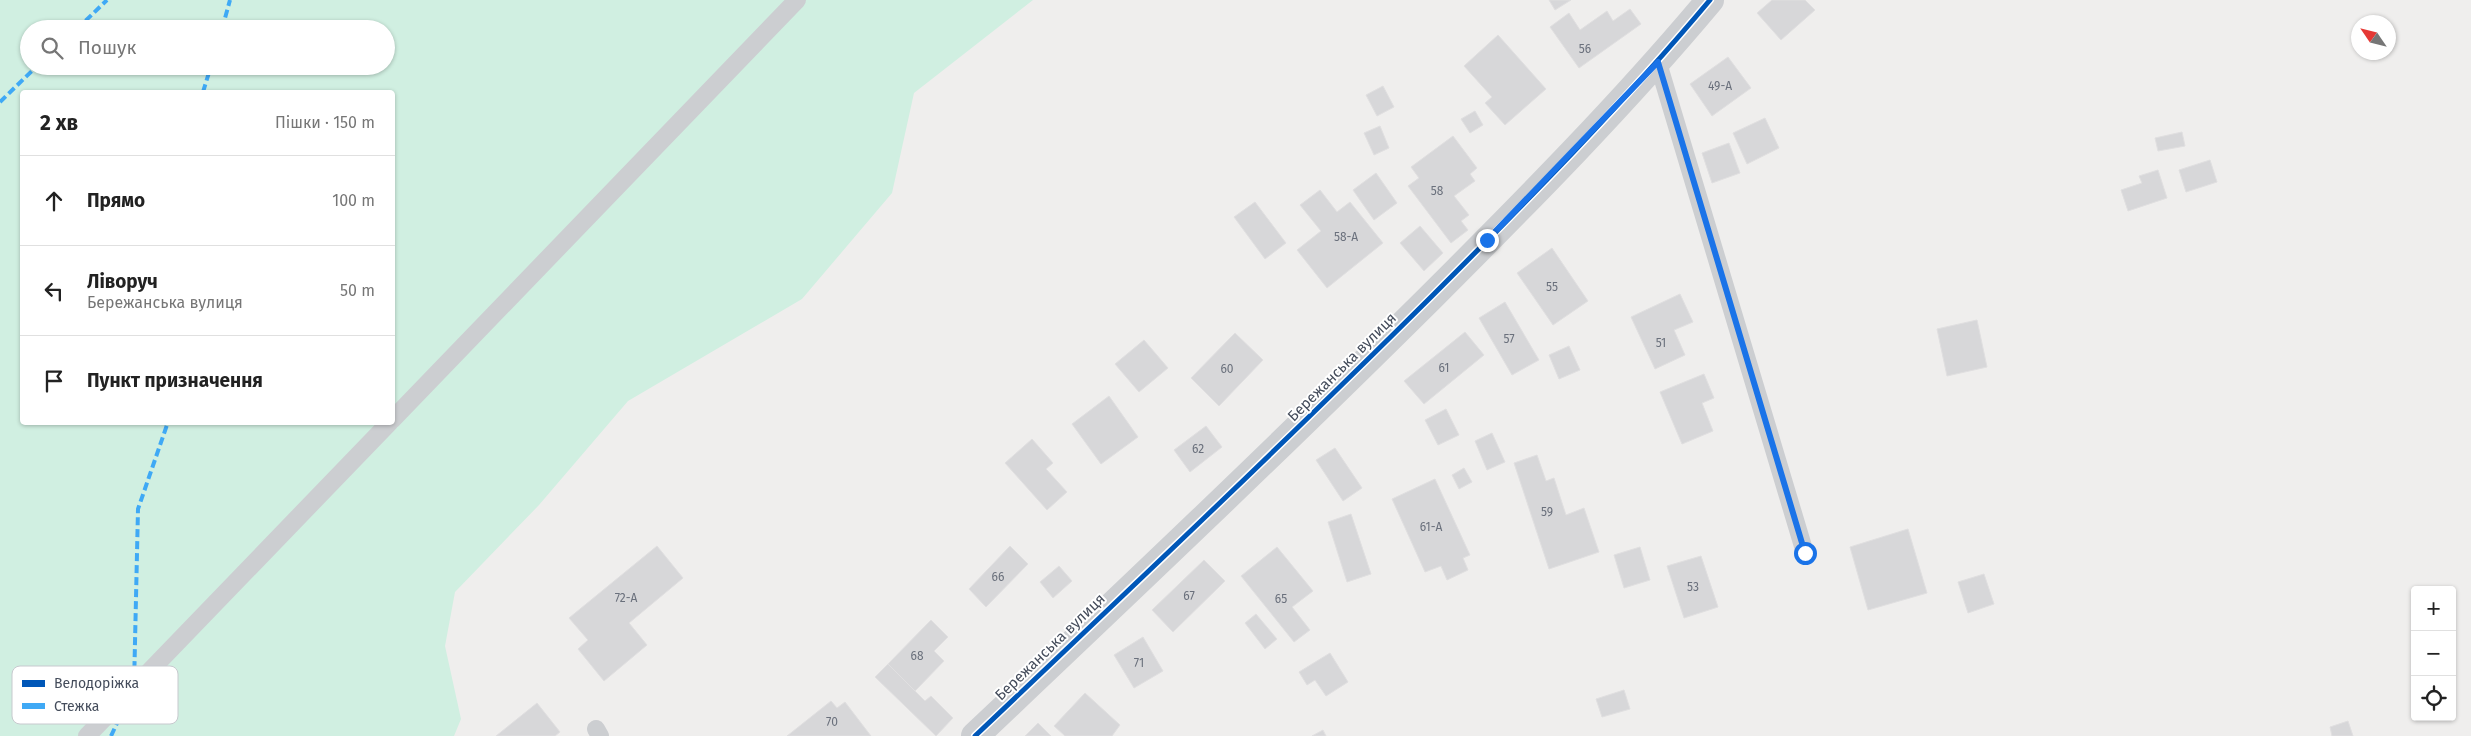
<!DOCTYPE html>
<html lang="uk">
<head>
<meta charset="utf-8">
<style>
	:root { --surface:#fff; --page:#f2f2f2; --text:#222; --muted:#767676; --line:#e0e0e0 }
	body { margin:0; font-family:"Fira Sans",sans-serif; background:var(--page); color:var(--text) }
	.controls { position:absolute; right:15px; bottom:15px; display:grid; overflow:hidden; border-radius:5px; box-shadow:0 1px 4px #0004 }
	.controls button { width:45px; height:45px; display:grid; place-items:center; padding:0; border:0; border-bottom:1px solid var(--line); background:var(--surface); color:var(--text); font:25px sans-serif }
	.compass { position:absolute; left:2351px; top:15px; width:45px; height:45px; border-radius:50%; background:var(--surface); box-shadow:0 1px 4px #0004; rotate:305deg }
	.stop { position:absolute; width:15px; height:15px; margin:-11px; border:4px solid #1a73e8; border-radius:50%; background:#fff }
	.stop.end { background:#1a73e8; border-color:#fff; box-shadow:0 1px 5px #0008 }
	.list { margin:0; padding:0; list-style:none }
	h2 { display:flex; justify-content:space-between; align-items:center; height:65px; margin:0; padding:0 20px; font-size:21px }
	h2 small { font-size:16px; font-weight:400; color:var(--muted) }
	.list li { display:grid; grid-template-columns:32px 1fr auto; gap:15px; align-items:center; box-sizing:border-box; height:90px; padding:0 20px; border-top:1px solid var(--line) }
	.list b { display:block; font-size:19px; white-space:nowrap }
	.list p { margin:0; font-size:16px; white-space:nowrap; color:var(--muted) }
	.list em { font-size:16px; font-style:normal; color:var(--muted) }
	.icon { flex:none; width:28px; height:28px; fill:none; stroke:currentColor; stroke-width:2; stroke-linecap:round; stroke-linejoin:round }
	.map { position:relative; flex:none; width:2471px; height:736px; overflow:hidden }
	.search { position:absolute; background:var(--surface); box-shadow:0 1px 4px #0004; left:20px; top:20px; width:375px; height:55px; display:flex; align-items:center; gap:12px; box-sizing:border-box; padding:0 18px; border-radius:28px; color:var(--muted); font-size:19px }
	.panel { position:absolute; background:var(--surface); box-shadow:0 1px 4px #0004; left:20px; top:90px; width:375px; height:335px; border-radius:5px }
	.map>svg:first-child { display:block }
	.green { fill:#d0efe1; fill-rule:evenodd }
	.building { fill:#d7d7d9; stroke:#e0dfe0 }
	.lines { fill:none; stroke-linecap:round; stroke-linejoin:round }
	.lane { stroke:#ccced1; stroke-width:18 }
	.street { stroke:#ccced1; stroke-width:28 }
	.quiet { stroke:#3fa9f5; stroke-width:4; stroke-dasharray:8 4; stroke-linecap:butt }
	.cycleway-casing { stroke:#fff; stroke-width:8 }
	.cycleway { stroke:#0057b8; stroke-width:5 }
	.route { stroke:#1a73e8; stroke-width:6 }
	.labels { text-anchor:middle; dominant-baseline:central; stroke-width:4; stroke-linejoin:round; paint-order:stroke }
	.number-label { font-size:12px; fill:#6a707c }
	.street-label { font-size:15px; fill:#444c5b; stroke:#fff }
	.key { fill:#fff; stroke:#c7c9ce; stroke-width:1 }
	.key-label { font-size:14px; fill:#444c5b }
</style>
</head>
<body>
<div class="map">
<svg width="2471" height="736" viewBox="0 0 2471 736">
	<rect width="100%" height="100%" fill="#efeeed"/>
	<!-- green -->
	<path class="green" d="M0,0H1033L914,93L892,193L802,299L628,401L539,505L455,592L445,646L461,719L454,736H0ZM29,29H386V66H29ZM22,92H392V422H22Z"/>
	<!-- building -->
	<path class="building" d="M1549,0H1571L1555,10Z
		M1772,0H1805L1815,10L1781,40L1757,13Z
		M1630,9L1641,24L1579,68L1550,27L1569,13L1580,30L1607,11L1613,21Z
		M1498,35L1546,89L1505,125L1485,103L1492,97L1464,66Z
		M1728,57L1751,88L1712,116L1690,84Z
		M1383,86L1394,107L1377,116L1366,95Z
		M1475,111L1483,125L1470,133L1461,119Z
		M1765,118L1779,148L1747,164L1733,133Z
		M1380,126L1389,148L1374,155L1364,133Z
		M2182,132L2185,146L2158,151L2155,138Z
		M1453,136L1477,168L1470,174L1475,181L1454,196L1469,215L1461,221L1468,230L1451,243L1408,186L1419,178L1411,167Z
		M1729,143L1740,173L1712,183L1702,153Z
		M2210,160L2217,182L2186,192L2179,170Z
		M2158,170L2167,198L2128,211L2121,190L2142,183L2139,176Z
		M1376,173L1397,203L1374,220L1353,190Z
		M1320,190L1337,212L1350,202L1383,243L1327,288L1297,250L1321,231L1300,205Z
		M1255,202L1286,243L1265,259L1234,217Z
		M1420,226L1443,253L1424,271L1400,243Z
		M1552,248L1588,301L1553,325L1517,273Z
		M1680,294L1693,322L1674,330L1685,355L1655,369L1631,317Z
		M1505,302L1539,360L1512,375L1479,318Z
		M1977,320L1987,367L1947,376L1937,329Z
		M1465,332L1484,355L1424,404L1404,381Z
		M1235,333L1263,360L1219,406L1191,378Z
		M1144,340L1168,368L1139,392L1115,364Z
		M1569,346L1580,370L1559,379L1549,355Z
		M1704,374L1714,398L1702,403L1713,431L1682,444L1660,392Z
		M1109,396L1138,437L1101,464L1072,424Z
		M1446,409L1459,435L1438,445L1425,420Z
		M1206,426L1222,447L1190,472L1174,450Z
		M1492,433L1505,462L1487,470L1475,441Z
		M1032,439L1053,463L1046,469L1067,492L1047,510L1005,463Z
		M1335,448L1362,488L1343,501L1316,460Z
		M1537,455L1546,481L1554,478L1566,515L1584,508L1599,552L1549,569L1514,463Z
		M1464,468L1472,482L1459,489L1452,475Z
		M1435,479L1470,555L1463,558L1468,570L1447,580L1441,566L1425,572L1392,499Z
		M1351,514L1371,574L1347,582L1328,522Z
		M1908,529L1927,593L1868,610L1850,547Z
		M657,546L683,578L629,623L647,645L604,681L578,649L588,640L569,618Z
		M1010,546L1028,564L986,607L969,589Z
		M1277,547L1313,591L1292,607L1310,630L1294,642L1241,576Z
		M1640,547L1650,580L1624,588L1614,555Z
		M1701,556L1718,607L1684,618L1667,566Z
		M1204,560L1225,581L1173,632L1152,610Z
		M1059,566L1072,581L1053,598L1040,582Z
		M1984,574L1994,604L1968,613L1958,582Z
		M1256,614L1277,639L1265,649L1245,623Z
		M931,620L948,637L934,651L944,661L915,691L888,664Z
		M1143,637L1163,671L1134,688L1114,655Z
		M1330,653L1348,682L1326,696L1315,680L1307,685L1299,672Z
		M888,664L925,701L931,696L953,718L936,736L875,677Z
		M1624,690L1630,709L1602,717L1596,699Z
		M1085,693L1120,725L1112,736H1065L1054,726Z
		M831,701L837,708L845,702L871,736H787Z
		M537,703L560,732L555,736H496Z
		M2348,721L2353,736H2332L2330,727Z
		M1038,723L1051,736H1025Z
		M1323,730L1326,736H1312Z"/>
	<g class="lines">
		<!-- lane -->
		<path class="lane" d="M1658,63L1805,553
			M392,420L797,0
			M596,729L600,736
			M87,736L390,422"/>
		<!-- street -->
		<path class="street" d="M975,736C1128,591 1281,446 1431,297C1527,201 1623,104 1710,0"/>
		<!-- quiet -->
		<path class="quiet" d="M77,29L107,0
			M222,29L230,0
			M203,92L211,66
			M0,102L37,66
			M111,736L134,687L138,509L168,422"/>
		<!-- cycleway casing -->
		<g class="cycleway-casing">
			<path id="cycleway" d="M975,736C1128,591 1281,446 1431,297C1527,201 1623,104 1710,0"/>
		</g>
		<!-- cycleway -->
		<use href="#cycleway" class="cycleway"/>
	</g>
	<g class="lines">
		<!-- route -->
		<path class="route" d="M1487,240L1658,62L1805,553"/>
	</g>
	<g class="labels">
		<!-- number labels -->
		<g class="number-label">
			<text x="1585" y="49">56</text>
			<text x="1720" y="86">49-А</text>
			<text x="1437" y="191">58</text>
			<text x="1346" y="237">58-А</text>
			<text x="1552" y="287">55</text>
			<text x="1509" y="339">57</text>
			<text x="1661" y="343">51</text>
			<text x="1444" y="368">61</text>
			<text x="1227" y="369">60</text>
			<text x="1198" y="449">62</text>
			<text x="1547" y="512">59</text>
			<text x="1431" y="527">61-А</text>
			<text x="998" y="577">66</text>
			<text x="1693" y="587">53</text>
			<text x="1189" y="596">67</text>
			<text x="626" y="598">72-А</text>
			<text x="1281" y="599">65</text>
			<text x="917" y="656">68</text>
			<text x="1139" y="663">71</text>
			<text x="832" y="722">70</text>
		</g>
		<!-- street labels -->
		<g class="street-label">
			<text transform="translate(1342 367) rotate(-45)">Бережанська вулиця</text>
			<text transform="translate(1050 647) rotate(-44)">Бережанська вулиця</text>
		</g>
	</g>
	<!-- legend -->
	<rect x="12" y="666" width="166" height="58" rx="8" class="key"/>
	<rect x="22" y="680" width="23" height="7" fill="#0057b8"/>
	<rect x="22" y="703" width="23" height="6" fill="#3fa9f5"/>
	<g class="key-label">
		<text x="54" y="688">Велодоріжка</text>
		<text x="54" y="711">Стежка</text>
	</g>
</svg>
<div class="controls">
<button>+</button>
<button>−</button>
<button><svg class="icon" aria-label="locate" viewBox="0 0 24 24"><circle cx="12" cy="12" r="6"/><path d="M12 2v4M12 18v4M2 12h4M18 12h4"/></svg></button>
</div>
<svg class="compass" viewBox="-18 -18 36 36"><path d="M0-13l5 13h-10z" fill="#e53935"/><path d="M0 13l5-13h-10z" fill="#767676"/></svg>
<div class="stop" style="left:1805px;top:553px"></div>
<div class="stop end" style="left:1487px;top:240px"></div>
<div class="search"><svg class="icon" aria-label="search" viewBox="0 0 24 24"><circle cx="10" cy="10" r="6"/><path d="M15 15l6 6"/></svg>Пошук</div>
<section class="panel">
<h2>2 хв<small>Пішки · 150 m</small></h2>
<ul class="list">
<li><svg class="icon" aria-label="ahead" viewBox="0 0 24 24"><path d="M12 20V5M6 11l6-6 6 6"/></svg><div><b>Прямо</b></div><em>100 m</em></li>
<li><svg class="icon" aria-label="left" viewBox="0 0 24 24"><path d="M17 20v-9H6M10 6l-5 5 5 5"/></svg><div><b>Ліворуч</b><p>Бережанська вулиця</p></div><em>50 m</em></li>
<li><svg class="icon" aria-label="arrive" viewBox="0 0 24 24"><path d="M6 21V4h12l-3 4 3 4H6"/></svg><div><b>Пункт призначення</b></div></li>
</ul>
</section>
</div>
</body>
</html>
